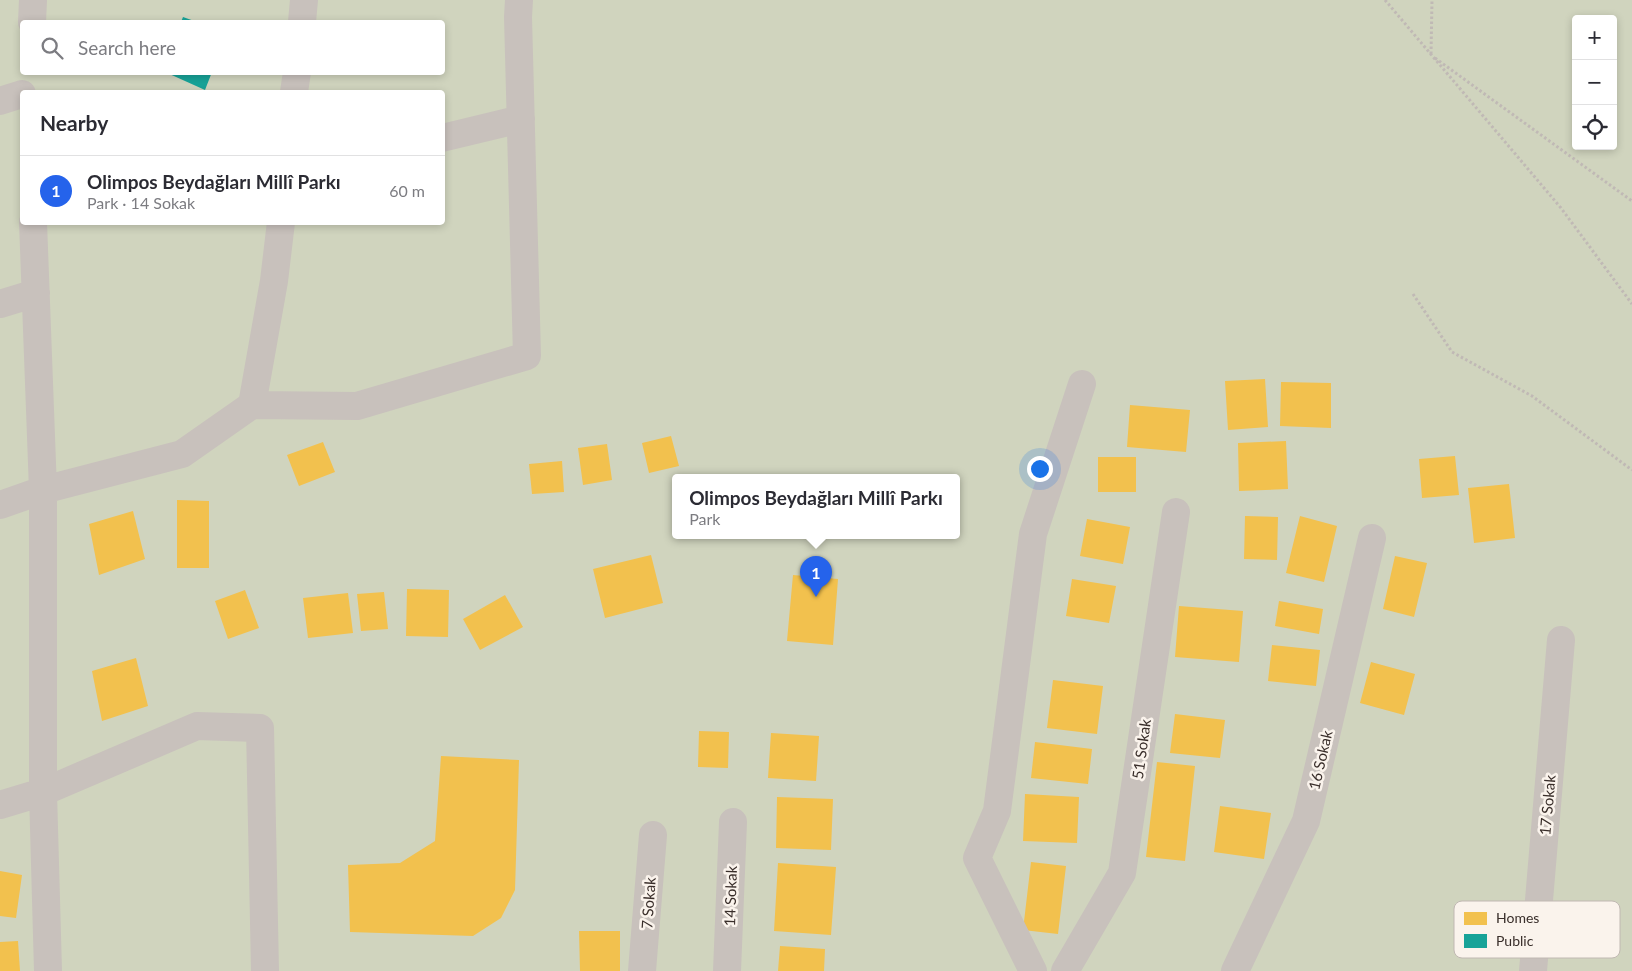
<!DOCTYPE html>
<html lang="en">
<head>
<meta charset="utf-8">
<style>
	:root { --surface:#fff; --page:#f7f7f7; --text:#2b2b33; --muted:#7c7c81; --line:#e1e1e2; --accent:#2563eb }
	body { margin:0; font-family:Lato,sans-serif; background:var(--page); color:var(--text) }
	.controls { position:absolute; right:15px; top:15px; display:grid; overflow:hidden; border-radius:5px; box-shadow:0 2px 8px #0003 }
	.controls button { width:45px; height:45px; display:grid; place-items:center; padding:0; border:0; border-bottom:1px solid var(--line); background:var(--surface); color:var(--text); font:25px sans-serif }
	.you { position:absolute; left:1039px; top:468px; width:18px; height:18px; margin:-12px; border:4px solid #fff; border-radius:50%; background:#1a73e8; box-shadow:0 0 0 8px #1a73e833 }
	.badge { display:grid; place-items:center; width:32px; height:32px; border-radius:50%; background:var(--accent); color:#fff; font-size:16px; font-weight:700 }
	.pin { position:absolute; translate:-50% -41px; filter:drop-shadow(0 1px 2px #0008) }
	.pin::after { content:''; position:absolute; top:26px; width:18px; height:15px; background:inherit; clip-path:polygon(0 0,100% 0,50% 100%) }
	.popup { position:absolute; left:672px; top:474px; width:288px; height:65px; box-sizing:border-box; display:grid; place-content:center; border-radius:5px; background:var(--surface); filter:drop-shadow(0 1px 4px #0005); font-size:16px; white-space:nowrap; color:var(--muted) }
	.popup b { font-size:19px; color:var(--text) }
	.popup::after { content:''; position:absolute; left:50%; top:100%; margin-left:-10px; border:10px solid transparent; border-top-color:var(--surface) }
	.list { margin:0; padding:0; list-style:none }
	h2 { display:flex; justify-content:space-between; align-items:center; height:65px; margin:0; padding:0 20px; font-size:21px }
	h2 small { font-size:16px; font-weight:400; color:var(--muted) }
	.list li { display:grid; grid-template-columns:32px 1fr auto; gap:15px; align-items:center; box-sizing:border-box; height:70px; padding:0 20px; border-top:1px solid var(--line) }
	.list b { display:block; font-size:19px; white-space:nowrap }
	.list p { margin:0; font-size:16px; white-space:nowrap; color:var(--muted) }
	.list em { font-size:16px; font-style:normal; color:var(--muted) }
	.icon { flex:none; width:28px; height:28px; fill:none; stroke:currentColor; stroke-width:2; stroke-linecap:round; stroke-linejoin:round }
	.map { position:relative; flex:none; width:1632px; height:971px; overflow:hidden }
	.search { position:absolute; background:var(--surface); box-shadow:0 2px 8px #0003; left:20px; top:20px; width:425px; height:55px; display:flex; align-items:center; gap:12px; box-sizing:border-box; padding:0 18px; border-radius:5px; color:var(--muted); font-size:19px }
	.panel { position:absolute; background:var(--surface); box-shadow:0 2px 8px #0003; left:20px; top:90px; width:425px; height:135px; border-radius:5px }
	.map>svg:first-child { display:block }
	.green { fill:#d0d4be; fill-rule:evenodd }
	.homes { fill:#f2c14e }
	.public { fill:#17a398 }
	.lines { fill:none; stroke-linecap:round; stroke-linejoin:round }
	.path { stroke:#c0b9b5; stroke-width:3; stroke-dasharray:2.5 2.5; stroke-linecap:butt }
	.minor { stroke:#c8c1bc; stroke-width:28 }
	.labels { text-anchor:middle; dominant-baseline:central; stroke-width:5; stroke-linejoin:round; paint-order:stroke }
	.street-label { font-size:15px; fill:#392e2a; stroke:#faf3ec }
	.key { fill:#faf3ec; stroke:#c0b8b2; stroke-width:1 }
	.key-label { font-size:14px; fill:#392e2a }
</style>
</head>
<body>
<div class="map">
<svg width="1632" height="971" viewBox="0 0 1632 971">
	<rect width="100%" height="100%" fill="#eee9e4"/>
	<!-- green -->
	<path class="green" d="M0,0H1632V971H0ZM1576,19H1613V146H1576ZM22,22H442V72H22ZM22,92H442V222H22ZM676,478H956V536H676Z"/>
	<!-- homes -->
	<path class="homes" d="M1265,379L1268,427L1228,430L1225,381Z
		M1281,382L1331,383V428L1280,426Z
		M1130,405L1190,410L1186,452L1127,447Z
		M671,436L679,466L649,473L642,443Z
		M1286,441L1288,489L1239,491L1238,443Z
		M323,442L335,472L299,486L287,455Z
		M607,444L612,480L583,485L578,448Z
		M1455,456L1459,495L1422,498L1419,459Z
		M1098,457H1136V492H1098Z
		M562,461L564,492L532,494L529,464Z
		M1509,484L1515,538L1474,543L1468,488Z
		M177,500L209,501V568H177Z
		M133,511L145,559L99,575L89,524Z
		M1245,516L1278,517L1277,560L1244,559Z
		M1300,516L1337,526L1324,582L1286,573Z
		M1087,519L1130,527L1123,564L1080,556Z
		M651,555L663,603L605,618L593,569Z
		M1395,556L1427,563L1414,617L1383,609Z
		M793,575L838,579L833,645L787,641Z
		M1072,579L1116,586L1109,623L1066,616Z
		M407,589L449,590L448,637L406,636Z
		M245,590L259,628L228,639L215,601Z
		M384,592L388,629L361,631L357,594Z
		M348,593L353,633L308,638L303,598Z
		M505,595L523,627L480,650L463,619Z
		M1279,601L1323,609L1319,634L1275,626Z
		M1179,606L1243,611L1239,662L1175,657Z
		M1272,645L1320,650L1316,686L1268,681Z
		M136,658L148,706L102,721L92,671Z
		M1371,662L1415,674L1404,715L1360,703Z
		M1053,680L1103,686L1097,734L1047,728Z
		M1175,714L1225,720L1220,758L1170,753Z
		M699,731L729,732L728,768L698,767Z
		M771,733L819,736L816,781L768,778Z
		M1035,742L1092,749L1088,784L1031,778Z
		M441,756L519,760L515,890L501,918L473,936L350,932L348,865L400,863L435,841Z
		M1157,762L1195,766L1185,861L1146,857Z
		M1025,794L1079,797L1077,843L1023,841Z
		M777,797L833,799L831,850L776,848Z
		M1220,806L1271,813L1264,859L1214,852Z
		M1031,862L1066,866L1058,934L1023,930Z
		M778,863L836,867L831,935L774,931Z
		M0,871L22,875L16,918L0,916Z
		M579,931H620V971H580Z
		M18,941L20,971H0V942Z
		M780,946L825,949L824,971H778Z"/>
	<!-- public -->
	<path class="public" d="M183,17L197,22H181Z
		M165,72H212L205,90Z"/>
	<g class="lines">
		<!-- path -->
		<path class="path" d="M1385,0L1561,208L1632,304
			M1431,54L1432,0
			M1435,58L1632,201
			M1413,294L1452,352L1532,396L1632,470"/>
		<!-- minor -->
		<path class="minor" d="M32,22L33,0
			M302,22L304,0
			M294,92L297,72
			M0,101L22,94
			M442,138L521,119
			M33,222L43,490V792L48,971
			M0,304L36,293
			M252,405L357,406L527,356L518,17L519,0
			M0,505L43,490L182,454L252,405L274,281L281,222
			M0,805L43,792L197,726L260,728L265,971
			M642,971L653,835
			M727,971L733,822
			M1033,971L977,858L997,811L1033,534L1082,384
			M1065,971L1122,873L1176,512
			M1235,971L1306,821L1372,538
			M1533,971L1561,640"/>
	</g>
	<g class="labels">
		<!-- street labels -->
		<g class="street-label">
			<text transform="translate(1141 749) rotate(-82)">51 Sokak</text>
			<text transform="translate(1320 760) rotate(-77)">16 Sokak</text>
			<text transform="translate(1547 805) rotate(-85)">17 Sokak</text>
			<text transform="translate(730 896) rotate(-88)">14 Sokak</text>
			<text transform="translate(648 903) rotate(-86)">7 Sokak</text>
		</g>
	</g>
	<!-- legend -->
	<rect x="1454" y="901" width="166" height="57" rx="8" class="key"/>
	<rect x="1464" y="912" width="23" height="13" fill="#f2c14e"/>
	<rect x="1464" y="934" width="23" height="14" fill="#17a398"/>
	<g class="key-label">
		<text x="1496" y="923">Homes</text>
		<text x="1496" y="946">Public</text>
	</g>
</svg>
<div class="controls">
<button>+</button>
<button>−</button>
<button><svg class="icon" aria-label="locate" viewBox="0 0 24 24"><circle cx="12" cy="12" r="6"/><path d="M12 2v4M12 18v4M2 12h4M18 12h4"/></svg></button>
</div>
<div class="you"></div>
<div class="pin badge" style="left:816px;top:597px">1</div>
<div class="popup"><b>Olimpos Beydağları Millî Parkı</b>Park</div>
<div class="search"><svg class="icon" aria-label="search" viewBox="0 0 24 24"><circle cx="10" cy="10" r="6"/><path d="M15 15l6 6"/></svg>Search here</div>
<section class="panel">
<h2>Nearby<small></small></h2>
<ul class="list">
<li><span class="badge">1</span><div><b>Olimpos Beydağları Millî Parkı</b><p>Park · 14 Sokak</p></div><em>60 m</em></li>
</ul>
</section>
</div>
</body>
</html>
